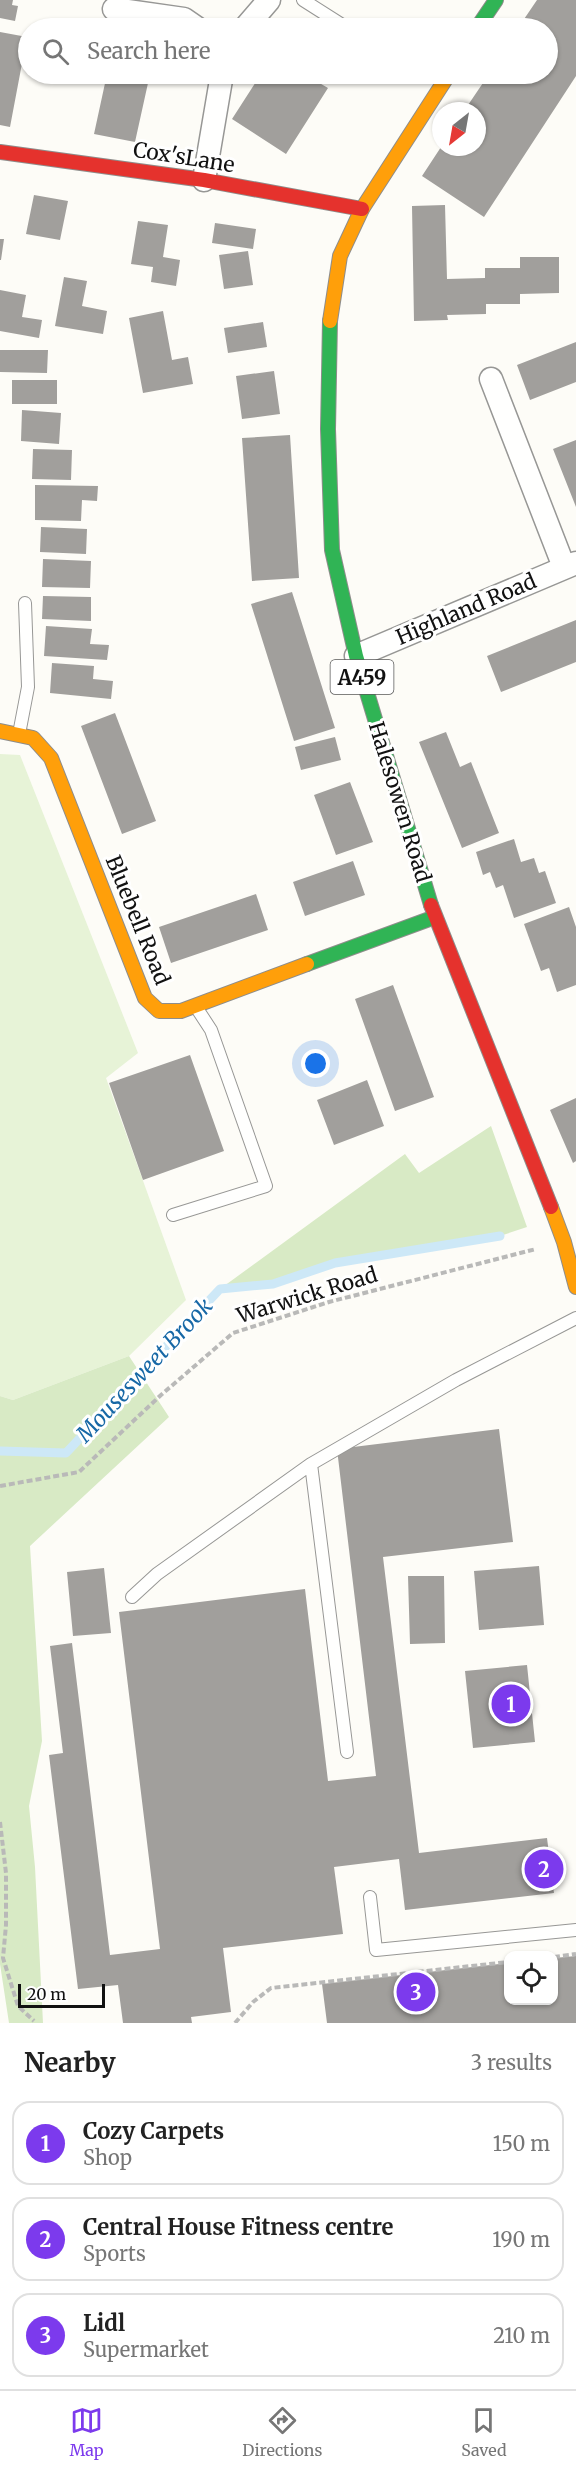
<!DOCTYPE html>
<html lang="en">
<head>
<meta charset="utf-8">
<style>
	:root { --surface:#fff; --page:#f6f6f6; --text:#222; --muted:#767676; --line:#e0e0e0; --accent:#7c3aed }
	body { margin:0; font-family:Merriweather,serif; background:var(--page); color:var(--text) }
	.controls { position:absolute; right:18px; bottom:18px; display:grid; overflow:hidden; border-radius:12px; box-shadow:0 2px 4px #0004 }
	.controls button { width:54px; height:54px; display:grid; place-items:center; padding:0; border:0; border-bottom:2px solid var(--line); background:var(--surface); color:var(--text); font:30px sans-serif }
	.compass { position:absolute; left:432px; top:102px; width:54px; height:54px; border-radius:50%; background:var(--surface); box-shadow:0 2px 4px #0004; rotate:211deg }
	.scale { position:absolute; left:18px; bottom:15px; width:87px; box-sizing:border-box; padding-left:6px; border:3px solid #111; border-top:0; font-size:16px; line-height:21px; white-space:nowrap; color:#111; -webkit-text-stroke:4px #fff; paint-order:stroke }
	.you { position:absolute; left:316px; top:1064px; width:21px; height:21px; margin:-15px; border:4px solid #fff; border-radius:50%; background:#1a73e8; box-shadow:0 0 0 9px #1a73e833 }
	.badge { display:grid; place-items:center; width:39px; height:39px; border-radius:50%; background:var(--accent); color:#fff; font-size:20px; font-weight:700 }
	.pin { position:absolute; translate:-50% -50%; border:3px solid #fff; box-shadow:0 2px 6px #0006 }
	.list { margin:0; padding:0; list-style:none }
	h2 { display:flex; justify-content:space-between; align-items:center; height:78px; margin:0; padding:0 24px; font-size:26px }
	h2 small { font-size:20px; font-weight:400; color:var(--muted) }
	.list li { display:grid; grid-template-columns:39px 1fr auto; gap:18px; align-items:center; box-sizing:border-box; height:84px; margin:0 12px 12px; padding:0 12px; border:2px solid var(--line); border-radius:18px }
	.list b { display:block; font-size:22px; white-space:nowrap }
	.list p { margin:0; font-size:20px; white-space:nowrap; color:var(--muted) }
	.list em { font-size:20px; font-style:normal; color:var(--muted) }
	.icon { flex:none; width:33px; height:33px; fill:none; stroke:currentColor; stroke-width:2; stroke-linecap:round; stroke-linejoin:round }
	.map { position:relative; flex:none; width:576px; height:2023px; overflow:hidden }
	.search { position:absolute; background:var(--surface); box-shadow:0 2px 4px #0004; left:18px; right:18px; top:18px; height:66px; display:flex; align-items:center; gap:15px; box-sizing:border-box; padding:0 21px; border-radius:33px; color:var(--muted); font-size:22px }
	.sheet { height:366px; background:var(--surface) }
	nav { display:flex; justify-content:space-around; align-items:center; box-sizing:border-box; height:84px; border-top:2px solid var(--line); background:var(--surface); font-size:16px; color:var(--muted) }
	nav a { display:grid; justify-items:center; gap:3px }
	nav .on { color:var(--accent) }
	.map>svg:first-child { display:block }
	.green { fill:#e7f3d7 }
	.forest { fill:#d8eac5 }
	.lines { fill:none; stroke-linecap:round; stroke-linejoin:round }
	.stream { stroke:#cde8f7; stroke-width:9 }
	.building { fill:#a19f9c }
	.lane-casing { stroke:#979795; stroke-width:14 }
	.street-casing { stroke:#979795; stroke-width:25 }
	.fast-casing { stroke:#8e8d8b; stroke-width:16 }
	.slow-casing { stroke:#8e8d8b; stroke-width:16 }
	.jam-casing { stroke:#8e8d8b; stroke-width:16 }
	.path { stroke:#b9b9b8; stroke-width:4; stroke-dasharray:6 3; stroke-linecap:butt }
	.lane { stroke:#fffffe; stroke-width:12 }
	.street { stroke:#fffffe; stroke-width:22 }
	.fast { stroke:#30b455; stroke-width:14 }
	.slow { stroke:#ff9f0a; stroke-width:14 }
	.jam { stroke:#e5322d; stroke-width:14 }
	.labels { text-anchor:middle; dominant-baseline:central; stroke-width:6; stroke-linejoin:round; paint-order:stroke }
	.shield { fill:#fff; stroke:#585858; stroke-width:1.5 }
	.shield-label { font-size:20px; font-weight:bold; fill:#111 }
	.street-label { font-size:21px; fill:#111; stroke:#fff }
	.water-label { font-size:22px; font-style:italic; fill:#1768a6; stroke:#fff }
</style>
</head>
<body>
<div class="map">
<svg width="576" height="2023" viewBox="0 0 576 2023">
	<rect width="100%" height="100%" fill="#fdfcf7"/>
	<!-- green -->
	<path class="green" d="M0,754L20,755L138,1053L106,1078L186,1300L129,1356L13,1400L0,1396Z"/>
	<!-- forest -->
	<path class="forest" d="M491,1126L527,1227L500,1236L335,1263L273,1284L220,1289L405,1154L419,1173Z
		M129,1356L169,1417L30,1546L42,1741L29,1806L35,1867L43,2023H9L0,1964V1396L13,1400Z"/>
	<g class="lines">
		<!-- stream -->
		<path class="stream" d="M0,1451L66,1453L220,1289L273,1284L335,1263L500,1236"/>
	</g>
	<!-- building -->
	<path class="building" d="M0,0H13L12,5L18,6L15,21L0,18Z
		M537,0H576V76L484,217L422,176L441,147H477V111H464L489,74H548V28H518Z
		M0,32L27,37L10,127L0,125Z
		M107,74H150L135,142L94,134Z
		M261,74H304L328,88L286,154L232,119Z
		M34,195L68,201L60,240L26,234Z
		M445,205L447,279L485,278V268H520V257H559V293L520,294V304H486V314L447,315L448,320L414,321L412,206Z
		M138,221L168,225L163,257L180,260L176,286L151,282L153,267L131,264Z
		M215,223L256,229L253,249L212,243Z
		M0,239H4L1,260H0Z
		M248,251L253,285L224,289L219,255Z
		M64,277L87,281L82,306L107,311L103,334L55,326Z
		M0,290L26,295L22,317L42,320L39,338L0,331Z
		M163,311L172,360L188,357L193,384L143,393L129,318Z
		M263,322L267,347L228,353L224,328Z
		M576,342V382L530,400L517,365Z
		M0,350H48L47,373L0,372Z
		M274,371L280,414L242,419L236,376Z
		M12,380H57V404H12Z
		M22,410L61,413L59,444L21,441Z
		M290,435L299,578L252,581L242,438Z
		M576,440V507L553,449Z
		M33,449L72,450L71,480L32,479Z
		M35,485L98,486L97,501L82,500L81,521L35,520Z
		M41,527L87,529L86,554L40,552Z
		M43,559L91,561L90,588L42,587Z
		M292,592L335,728L294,741L251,604Z
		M43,596L91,597V621L42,619Z
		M576,620V662L501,692L487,656Z
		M46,626L92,629L90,644L109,645L107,660L44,656Z
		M52,663L94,666L93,679L113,681L111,699L50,693Z
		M115,713L156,821L122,834L81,726Z
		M446,732L460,767L471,762L499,833L462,848L419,742Z
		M335,737L341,760L301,770L295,747Z
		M350,782L373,842L336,855L314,795Z
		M514,839L521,862L534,858L539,873L545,871L556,903L514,918L503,885L496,888L490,872L483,875L476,852Z
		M353,861L365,895L305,916L293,882Z
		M256,894L268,930L171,963L159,927Z
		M569,907L576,927V985L557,992L549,968L541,971L524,924Z
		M393,985L434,1097L395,1111L355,999Z
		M190,1055L224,1151L143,1180L109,1083Z
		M367,1080L384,1126L334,1145L317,1100Z
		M576,1098V1161L573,1163L550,1110Z
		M499,1429L513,1542L383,1557L419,1853L547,1838L554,1893L405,1910L399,1859L334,1867L343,1934L223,1948L231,2012L191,2017L192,2023H123L118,1985L78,1989L49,1755L63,1753L50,1646L72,1643L110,1955L160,1949L119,1612L305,1589L328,1781L376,1776L337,1449Z
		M539,1566L544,1625L479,1630L474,1571Z
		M104,1568L111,1633L73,1636L67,1572Z
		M408,1576H444L445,1643L410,1644Z
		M527,1665L535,1742L473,1748L465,1671Z
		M576,1956V2023H327L322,1984L508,1963V2000H554V1958Z"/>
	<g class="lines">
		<!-- lane casing -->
		<g class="lane-casing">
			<path id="lane" d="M303,0L347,28
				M19,734L28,687L25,603
				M173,1215L266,1186L211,1030L196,1007
				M132,1597L157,1574L311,1464
				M347,1752L311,1464L456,1380L576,1318
				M370,1897L376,1950L576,1930"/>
		</g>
		<!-- street casing -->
		<g class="street-casing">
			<path id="street" d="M114,9L184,19L197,28
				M245,28L269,0
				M204,180L222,74
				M491,379L564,567
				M356,656L576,563"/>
		</g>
		<!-- fast casing -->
		<g class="fast-casing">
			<path id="fast" d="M477,28L496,0
				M330,321L328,429L332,550L356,656L431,905
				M307,964L435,917"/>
		</g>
		<!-- slow casing -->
		<g class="slow-casing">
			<path id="slow" d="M330,321L340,256L362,209L449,74
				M0,731L33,738L51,758L145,998L159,1011H181L307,964
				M551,1207L564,1242L576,1287"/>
		</g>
		<!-- jam casing -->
		<g class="jam-casing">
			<path id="jam" d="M0,152L204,180L362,209
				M431,905L551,1207"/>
		</g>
		<!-- path -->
		<path class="path" d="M0,1486L79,1472L161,1395L233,1333L329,1302L536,1249
			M0,1822L6,1873V1925L3,1958L18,2006L34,2021
			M554,1957L576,1954
			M235,2023L253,2002L271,1988L508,1962"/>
		<!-- lane -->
		<use href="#lane" class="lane"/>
		<!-- street -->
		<use href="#street" class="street"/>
		<!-- fast -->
		<use href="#fast" class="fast"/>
		<!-- slow -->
		<use href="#slow" class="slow"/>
		<!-- jam -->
		<use href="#jam" class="jam"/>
	</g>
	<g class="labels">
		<!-- shield labels -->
		<rect class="shield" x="330.5" y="660" width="63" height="34" rx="4.5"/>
		<g class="shield-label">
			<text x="362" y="677">A459</text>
		</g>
		<!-- street labels -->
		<g class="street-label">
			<text transform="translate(184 157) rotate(9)">Cox'sLane</text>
			<text transform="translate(466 609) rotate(-23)">Highland Road</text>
			<text transform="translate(400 802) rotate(73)">Halesowen Road</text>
			<text transform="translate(138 920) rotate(68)">Bluebell Road</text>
			<text transform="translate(307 1295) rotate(-17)">Warwick Road</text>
		</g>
		<!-- water labels -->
		<g class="water-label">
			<text transform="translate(144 1370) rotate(-47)">Mousesweet Brook</text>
		</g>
	</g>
</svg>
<div class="controls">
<button><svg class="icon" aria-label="locate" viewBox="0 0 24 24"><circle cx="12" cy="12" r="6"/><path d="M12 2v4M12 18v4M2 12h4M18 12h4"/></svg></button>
</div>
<svg class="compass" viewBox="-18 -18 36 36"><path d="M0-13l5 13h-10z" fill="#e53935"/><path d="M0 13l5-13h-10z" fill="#767676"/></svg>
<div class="scale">20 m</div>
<div class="you"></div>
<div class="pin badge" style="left:511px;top:1704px">1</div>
<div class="pin badge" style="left:544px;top:1869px">2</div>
<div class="pin badge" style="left:416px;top:1992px">3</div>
<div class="search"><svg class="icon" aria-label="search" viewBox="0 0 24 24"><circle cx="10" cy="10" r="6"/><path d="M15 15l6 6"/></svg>Search here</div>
</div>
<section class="sheet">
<h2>Nearby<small>3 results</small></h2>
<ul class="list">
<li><span class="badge">1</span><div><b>Cozy Carpets</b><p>Shop</p></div><em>150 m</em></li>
<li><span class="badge">2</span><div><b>Central House Fitness centre</b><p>Sports</p></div><em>190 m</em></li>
<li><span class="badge">3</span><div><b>Lidl</b><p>Supermarket</p></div><em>210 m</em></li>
</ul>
</section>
<nav>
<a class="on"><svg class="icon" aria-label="map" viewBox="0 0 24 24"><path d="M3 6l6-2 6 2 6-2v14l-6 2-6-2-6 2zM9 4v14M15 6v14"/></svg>Map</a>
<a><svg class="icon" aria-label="directions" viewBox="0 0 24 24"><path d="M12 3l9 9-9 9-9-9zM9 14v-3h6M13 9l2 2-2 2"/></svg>Directions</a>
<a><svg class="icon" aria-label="saved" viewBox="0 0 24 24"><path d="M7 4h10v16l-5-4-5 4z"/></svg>Saved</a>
</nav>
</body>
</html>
